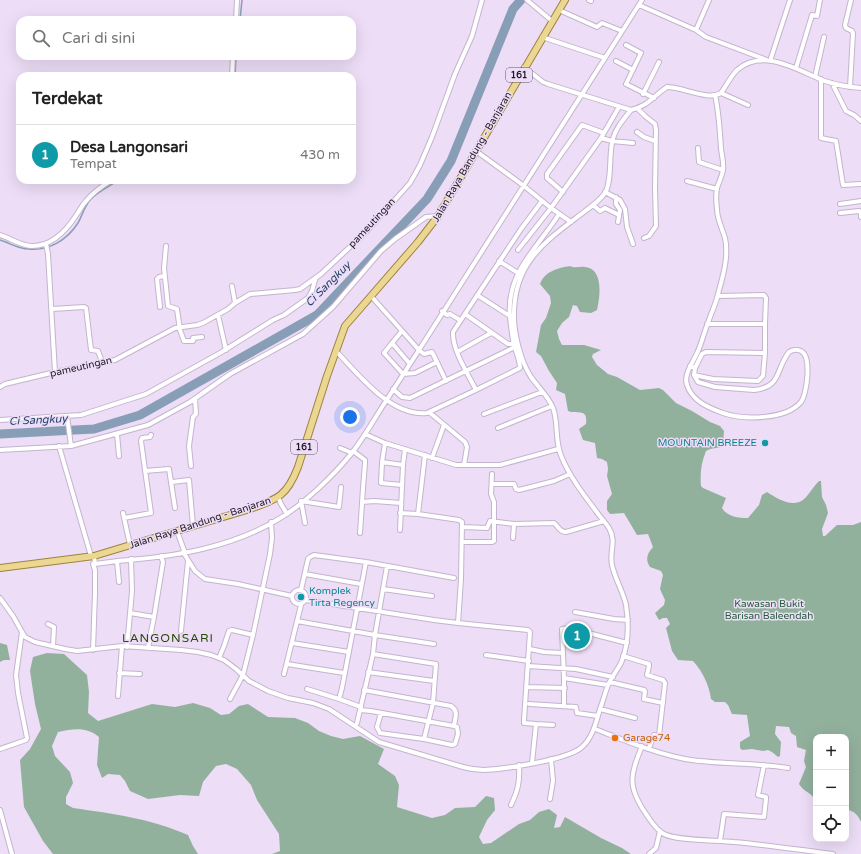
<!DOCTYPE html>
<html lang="id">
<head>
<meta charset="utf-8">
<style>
	:root { --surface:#fff; --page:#f2f2f2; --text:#222; --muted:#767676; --line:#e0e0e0; --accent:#53871f }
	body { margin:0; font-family:"Varela Round",sans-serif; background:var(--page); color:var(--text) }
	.controls { position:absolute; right:12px; bottom:12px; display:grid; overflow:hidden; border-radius:8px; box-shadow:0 4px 16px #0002 }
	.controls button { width:36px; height:36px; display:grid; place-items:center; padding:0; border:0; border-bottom:1px solid var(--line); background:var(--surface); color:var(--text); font:20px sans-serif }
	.you { position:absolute; left:350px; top:417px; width:14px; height:14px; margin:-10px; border:3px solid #fff; border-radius:50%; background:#1a73e8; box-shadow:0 0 0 6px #1a73e833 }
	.badge { display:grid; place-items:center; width:26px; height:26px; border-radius:50%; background:var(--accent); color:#fff; font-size:13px; font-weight:700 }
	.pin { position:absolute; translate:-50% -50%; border:2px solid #fff; box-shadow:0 1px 4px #0006 }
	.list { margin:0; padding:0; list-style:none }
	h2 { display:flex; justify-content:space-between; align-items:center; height:52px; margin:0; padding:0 16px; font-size:17px }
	h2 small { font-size:13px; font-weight:400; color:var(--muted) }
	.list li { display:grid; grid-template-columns:26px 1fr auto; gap:12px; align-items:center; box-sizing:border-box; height:60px; padding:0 16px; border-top:1px solid var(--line) }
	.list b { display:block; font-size:15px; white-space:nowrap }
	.list p { margin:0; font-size:13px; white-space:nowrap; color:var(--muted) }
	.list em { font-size:13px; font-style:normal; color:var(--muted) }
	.icon { flex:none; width:22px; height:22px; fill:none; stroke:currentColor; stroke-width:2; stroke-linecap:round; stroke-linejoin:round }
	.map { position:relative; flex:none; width:861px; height:854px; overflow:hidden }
	.search { position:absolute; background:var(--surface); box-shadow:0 4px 16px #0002; left:16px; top:16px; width:340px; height:44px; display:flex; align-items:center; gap:10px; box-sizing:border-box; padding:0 14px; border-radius:12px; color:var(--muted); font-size:15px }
	.panel { position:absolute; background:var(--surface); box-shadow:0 4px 16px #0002; left:16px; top:72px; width:340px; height:112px; border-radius:12px }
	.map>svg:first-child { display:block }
	.forest { fill:#92b19d }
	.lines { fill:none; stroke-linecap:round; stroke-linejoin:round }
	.stream { stroke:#889eb7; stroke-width:1.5 }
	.river { stroke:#889eb7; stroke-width:9 }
	.street-casing { stroke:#c4b4ce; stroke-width:6 }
	.primary-casing { stroke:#9c843c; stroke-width:8 }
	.street { stroke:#fff; stroke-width:4 }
	.primary { stroke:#ecd792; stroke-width:6 }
	.culture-dot { fill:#0f9aa8; stroke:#edddf7; stroke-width:1.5 }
	.food-dot { fill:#e8710a; stroke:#edddf7; stroke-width:1.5 }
	.labels { text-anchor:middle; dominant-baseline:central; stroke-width:3; stroke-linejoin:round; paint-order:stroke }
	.shield { fill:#edddf7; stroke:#5d5463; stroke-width:1 }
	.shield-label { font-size:9px; font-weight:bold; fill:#1f1923 }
	.street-label { font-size:10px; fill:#1f1923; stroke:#edddf7 }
	.culture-label { font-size:10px; fill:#0d838f; stroke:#edddf7; text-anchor:end }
	.park-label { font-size:10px; fill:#265a3c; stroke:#edddf7 }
	.food-label { font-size:10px; fill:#c56008; stroke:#edddf7; text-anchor:start }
	.water-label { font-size:11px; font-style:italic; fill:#224369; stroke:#edddf7 }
	.quarter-label { font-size:12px; letter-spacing:1px; fill:#284904; stroke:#edddf7 }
</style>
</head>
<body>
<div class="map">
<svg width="861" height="854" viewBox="0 0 861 854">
	<rect width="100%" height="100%" fill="#edddf7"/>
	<!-- forest -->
	<path class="forest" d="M570,266C575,269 580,266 585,267C604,269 600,297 597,310L591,313L580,312L577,306L573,305L569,317L562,323L557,331L559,339L562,345H584L601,350L593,354L592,357L597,365L608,374L617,377L640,390L659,388L663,390L676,403L692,411L710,422L720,426L724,431L723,445L722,447L710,449L706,451C701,463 700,474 701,486L703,488L726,498L722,508C727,517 739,518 748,518L759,505L762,495L767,492C779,500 796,510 807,496C811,491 814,486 819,481H821L822,497L826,505L828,513L822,529L823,536H825L837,525H853L861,522V822C858,815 854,810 846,810V737H816V812H814L813,797C808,791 804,792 799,784L806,767L804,761L806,750L797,747L796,736L791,733L789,727L776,726L775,734L781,742L780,756L778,757L772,752L768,750L763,751L752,749L742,750L740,748V742L750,736L747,715L732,714L728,705L725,702H715L711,699C709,685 703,672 693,661L678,660L672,651L666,628L670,624L667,618H663L659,620L655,613L664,605L665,600L660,589L663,575L661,571L650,567C645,559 647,554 653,547L648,534L637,535L624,513L610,514L607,510V501L612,494L607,476L608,469L607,462L602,459L597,458L595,443L583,440L579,429L586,424C588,407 577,415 568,411L565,394L556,390L557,383L549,371L541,356L536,352L541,325L546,318L551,303L550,296L540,284C545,271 558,268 570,266Z
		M0,643L7,645L10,660H4L0,662Z
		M47,653L64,654L87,675L89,692L88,713L98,721L152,704L175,707L193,703L210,708L221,715L229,714L239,706L248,704L268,717L295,718L308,723L319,731L331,736L343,739L360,736L384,749L378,764L395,776L399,785L397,807L432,818L445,815L455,808L475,807L486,796L494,798L495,810L487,820L479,837L483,844L491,843L519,824L530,820L539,812L549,809L557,815L554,828L560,827L565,817L601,838L622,848L631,854H272L280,851L279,834L257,800L251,785L237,769L226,764L216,766L203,782L199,796L180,795L148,799L130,791L125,781L120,775L108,774L102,778L97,765L99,737C86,726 73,729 58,732L52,746L55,756L70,772L73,783L66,797V804L73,808C114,814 149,818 188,835L193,846L198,854H53L43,841L24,807L20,760L30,749L41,729L35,704L30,671L33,657Z"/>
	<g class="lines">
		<!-- stream -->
		<path class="stream" d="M240,20L242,0
			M235,76L236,56
			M0,240C10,243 18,249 29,249C49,251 67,240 78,223C82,216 85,205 91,199C99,191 110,186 119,180"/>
		<!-- river -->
		<path class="river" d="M0,434L94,429L140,415L317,315L427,199L451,161L513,9L521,0"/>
		<!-- street casing -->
		<g class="street-casing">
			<path id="street" d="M527,0L552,21
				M589,0L591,1
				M639,5L696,30L706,37L767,60
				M559,10L597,27L602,23L622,31
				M236,20L237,0
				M696,30L709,0
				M542,37L605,58
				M626,45L641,53L626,84L654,98
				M616,61L633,70
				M770,61L790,0
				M524,67L543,82L548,84L631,110C650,105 652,97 667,87C683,87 708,101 721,93C726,86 731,76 737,70C764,47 798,71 825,81C836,85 849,87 861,88
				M796,68L812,15L817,16L820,0
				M232,76L233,56
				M815,77L824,37
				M821,79V138L836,141L843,185L861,184
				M832,83L846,111L854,115L861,121
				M850,87L853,33L852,31L846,28L845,25L851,0
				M721,93L748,105
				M643,94L659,62
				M637,108L645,116L655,124L656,130L655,188L656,226L649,236L644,238
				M637,132L644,137L655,141
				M601,138L612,141L633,143
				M698,148L699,162L723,170
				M476,151L524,186L551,208L601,138L619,107
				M687,181L717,189
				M563,192L547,178V174L582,125L604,133
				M605,192L620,200L625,209L627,227L633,244
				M616,197V204L620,210L618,222
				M840,204L861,201
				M593,205L600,211L605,208L619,215
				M840,213L859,211L861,212V217
				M0,235C10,238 21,246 32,246C52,246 67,230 77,214C80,210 82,205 86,201C93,192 102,186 112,180
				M46,244L48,254L55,372
				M166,246L164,268L168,306L177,309L180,330L184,341H193V338L202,337
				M518,250L551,208L571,222
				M499,261L518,273
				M232,286L235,303
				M477,295L510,316
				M371,296L419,350L642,0
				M718,296L764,295L766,298L765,324
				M160,307L157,279L159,277L164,276
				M52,309L84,307L86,308L91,350L98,351L102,362
				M442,311L447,315L450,314L460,320
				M465,314L508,344H514
				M218,315L226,350
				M707,324H765V353
				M402,331L392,343L410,364
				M392,343L384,353L403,374L415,373L437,362L446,381
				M336,351C359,375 391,417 427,413L476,390C468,374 452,350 453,332L521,229L542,201
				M457,352L491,333
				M690,366L695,368L694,375L698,382L715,387L754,390C782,387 775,370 789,352C792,350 797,349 801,351C812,356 807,394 801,402C786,420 743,420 723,413C709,408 692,401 687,385C683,374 694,361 698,351C702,342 704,332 708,323C711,313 716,304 718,294C723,276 729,256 725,238C722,228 717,219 717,209C716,202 716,194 717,188C719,182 722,176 723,170C724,164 722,156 721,149C720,131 719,113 715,95
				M694,375L713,379L758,381L763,376L765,353L706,352L702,354L695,368
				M0,387L5,384L55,372L115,360L175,328L197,325L203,323L228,309L235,303L250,294L295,290L300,289L321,274L367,231L410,183L420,165L432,137L455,74L472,36L482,0
				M393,389L402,397L410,398L515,347
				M476,390L520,368C520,360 516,352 514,345C512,336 511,326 510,317C506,272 537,249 559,214
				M429,412L465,442L467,447L464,465
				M484,414L542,392
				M67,416L71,446
				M0,420L81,415L146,394L220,353L273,320L284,315L308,298L312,291L315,280
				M498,428L552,406
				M117,434L119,456
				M365,434L385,443L456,465H500L558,449
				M385,443L382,462L381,483L402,485
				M59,446L91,556
				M340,448L352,453
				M0,450L71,446L148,425L190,402L230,374L303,334L333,307L381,251L395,239L426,217L438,216
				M353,451L365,460V463L363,488L360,533
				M432,458L444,425
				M382,462L403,465L405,449
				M191,466L189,446L193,417L196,414L195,399
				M145,471L169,469L175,508
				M172,482L189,480L193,526
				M492,484H514L516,489L519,490L554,481L570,474
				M278,497L281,504L287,514
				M362,502L374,501L401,503
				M123,513L130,545
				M400,513L418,514L459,520L462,522L461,579L458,623L528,630L530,632L524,720V723L536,724L532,763
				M418,514L425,455
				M124,518L151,513L141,441L142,438L150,437L151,435
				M305,523L301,501L339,507L341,487
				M463,527L487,528L490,521L514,524L554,523C559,527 559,532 566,532L604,521
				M400,530L403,465
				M177,531L185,553L183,552L195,571L205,579L238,584L292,596
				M513,538L514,524
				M463,542H492L494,541V502L491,494L492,474
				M95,564L118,561
				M305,574L361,584
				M119,582L117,561C173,557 233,548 282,517C306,502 333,476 351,454C364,438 374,419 386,401C397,384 408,367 419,350L424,354L432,352L437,362
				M383,589L432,596
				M292 597a7 7 0 1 1 14 0a7 7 0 1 1-14 0Z
				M301,590L308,559L310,557L314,555L366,562L454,578
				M0,598L13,616L22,632L25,637L35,642L65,649L77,651L122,646L181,650L198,652L211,655L224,660L236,669L249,681L268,691L288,698L313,703L329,709L379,742L463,767C470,769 477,770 484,770C504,769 568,760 582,747C593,737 596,722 600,709C603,701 605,693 608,685C612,677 617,670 621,663C629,644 629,624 626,605C623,591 615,579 612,565C609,551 617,542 609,528C605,522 600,517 596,511C584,495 570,477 562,458C554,441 559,424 553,408C549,397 538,387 531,377C521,362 514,334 514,317C513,267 540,245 576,218C586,210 598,203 605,193C612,181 609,157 612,143C614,130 623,120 631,110
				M306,600L434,620L458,623
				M575,612L614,619L628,620
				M130,613L154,617L148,648
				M154,617L163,562L161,556H163
				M297,621L375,635L434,644
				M48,624L54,627L53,646
				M181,631L188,561
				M292,643L349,652
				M127,647L132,591L131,559H132
				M530,649L544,652L563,653
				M93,650L95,593V570L93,564H95L94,556
				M373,654L436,664L433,703L424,739
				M486,655L529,661
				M623,656L649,664V666L647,675L663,680L665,683L659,736L654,735L649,748
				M219,658L224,646L229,631L232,630L253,635
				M287,664L344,673
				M528,666L576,669L613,677
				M368,672L434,681
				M119,673L140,674
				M284,674L301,605
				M564,678V706
				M610,682L644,690L645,691L644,699L663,703
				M608,685L564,678L562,629L569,628L627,643
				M526,687L565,688
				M307,689L339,699L342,688L366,562
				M364,690L451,706C459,711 455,718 454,726
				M118,696L122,646
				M230,699L243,675L253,635L270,554L272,538L271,522H272
				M339,699L361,707
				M529,704L576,707L577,713L598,716
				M600,709L635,718
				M381,713L377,727L380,733L424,739L452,745L455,744L458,734L457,727L454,726L371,711L360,710L373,654L375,635L387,566
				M357,723L360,710
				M536,724L553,725
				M595,729C624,740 654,753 685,759C719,765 754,762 788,768
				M642,746C630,776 627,786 646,814C651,821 656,830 664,834C677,841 717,840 734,842C767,845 800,850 833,854
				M0,749L26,740L27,738L18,693L16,675L22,632
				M550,799L553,781L551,759
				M511,805C518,790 520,782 519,765
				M0,810L12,854
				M720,841L724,814L764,817L766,799V797L758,795L764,765
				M649,854L656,848L660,831"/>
		</g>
		<!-- primary casing -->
		<g class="primary-casing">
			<path id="primary" d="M0,568L94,556L250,509C278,499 287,496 298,467L327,376L345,326L418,242L438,216L565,0"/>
		</g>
		<!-- street -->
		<use href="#street" class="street"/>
		<!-- primary -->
		<use href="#primary" class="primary"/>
	</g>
	<!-- markers -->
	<g class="culture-dot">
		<circle cx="765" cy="443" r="4"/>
		<circle cx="301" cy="597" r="4"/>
	</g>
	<circle class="food-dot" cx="615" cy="738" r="4"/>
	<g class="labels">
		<!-- shield labels -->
		<g class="shield">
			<rect x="506" y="68" width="26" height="14" rx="3"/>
			<rect x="291" y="440" width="26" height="14" rx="3"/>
		</g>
		<g class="shield-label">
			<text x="519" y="75">161</text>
			<text x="304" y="447">161</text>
		</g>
		<!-- street labels -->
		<g class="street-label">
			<text transform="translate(472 157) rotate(-60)">Jalan Raya Bandung - Banjaran</text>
			<text transform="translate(372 223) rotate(-47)">pameutingan</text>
			<text transform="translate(81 367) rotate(-13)">pameutingan</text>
			<text transform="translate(200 523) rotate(-18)">Jalan Raya Bandung - Banjaran</text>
		</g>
		<!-- culture labels -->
		<g class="culture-label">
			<text x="757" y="443">MOUNTAIN BREEZE</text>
			<text x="309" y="591" text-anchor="start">Komplek<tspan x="309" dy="12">Tirta Regency</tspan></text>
		</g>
		<!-- park labels -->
		<g class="park-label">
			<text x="769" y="604">Kawasan Bukit<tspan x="769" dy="12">Barisan Baleendah</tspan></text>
		</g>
		<!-- food labels -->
		<g class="food-label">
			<text x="623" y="738">Garage74</text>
		</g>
		<!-- water labels -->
		<g class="water-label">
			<text transform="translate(328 284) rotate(-45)">Ci Sangkuy</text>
			<text transform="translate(38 420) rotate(-3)">Ci Sangkuy</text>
		</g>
		<!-- quarter labels -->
		<g class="quarter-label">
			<text x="168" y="638">LANGONSARI</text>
		</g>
	</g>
</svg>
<div class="controls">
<button>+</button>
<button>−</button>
<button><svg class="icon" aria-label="locate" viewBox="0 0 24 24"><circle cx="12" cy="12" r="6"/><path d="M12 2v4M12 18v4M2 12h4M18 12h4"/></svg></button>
</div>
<div class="you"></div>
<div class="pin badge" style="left:577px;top:636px;background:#0f9aa8">1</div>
<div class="search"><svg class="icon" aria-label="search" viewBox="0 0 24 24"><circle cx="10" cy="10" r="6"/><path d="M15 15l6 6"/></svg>Cari di sini</div>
<section class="panel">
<h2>Terdekat<small></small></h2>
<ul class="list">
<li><span class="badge" style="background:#0f9aa8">1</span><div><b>Desa Langonsari</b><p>Tempat</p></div><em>430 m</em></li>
</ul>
</section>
</div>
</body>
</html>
